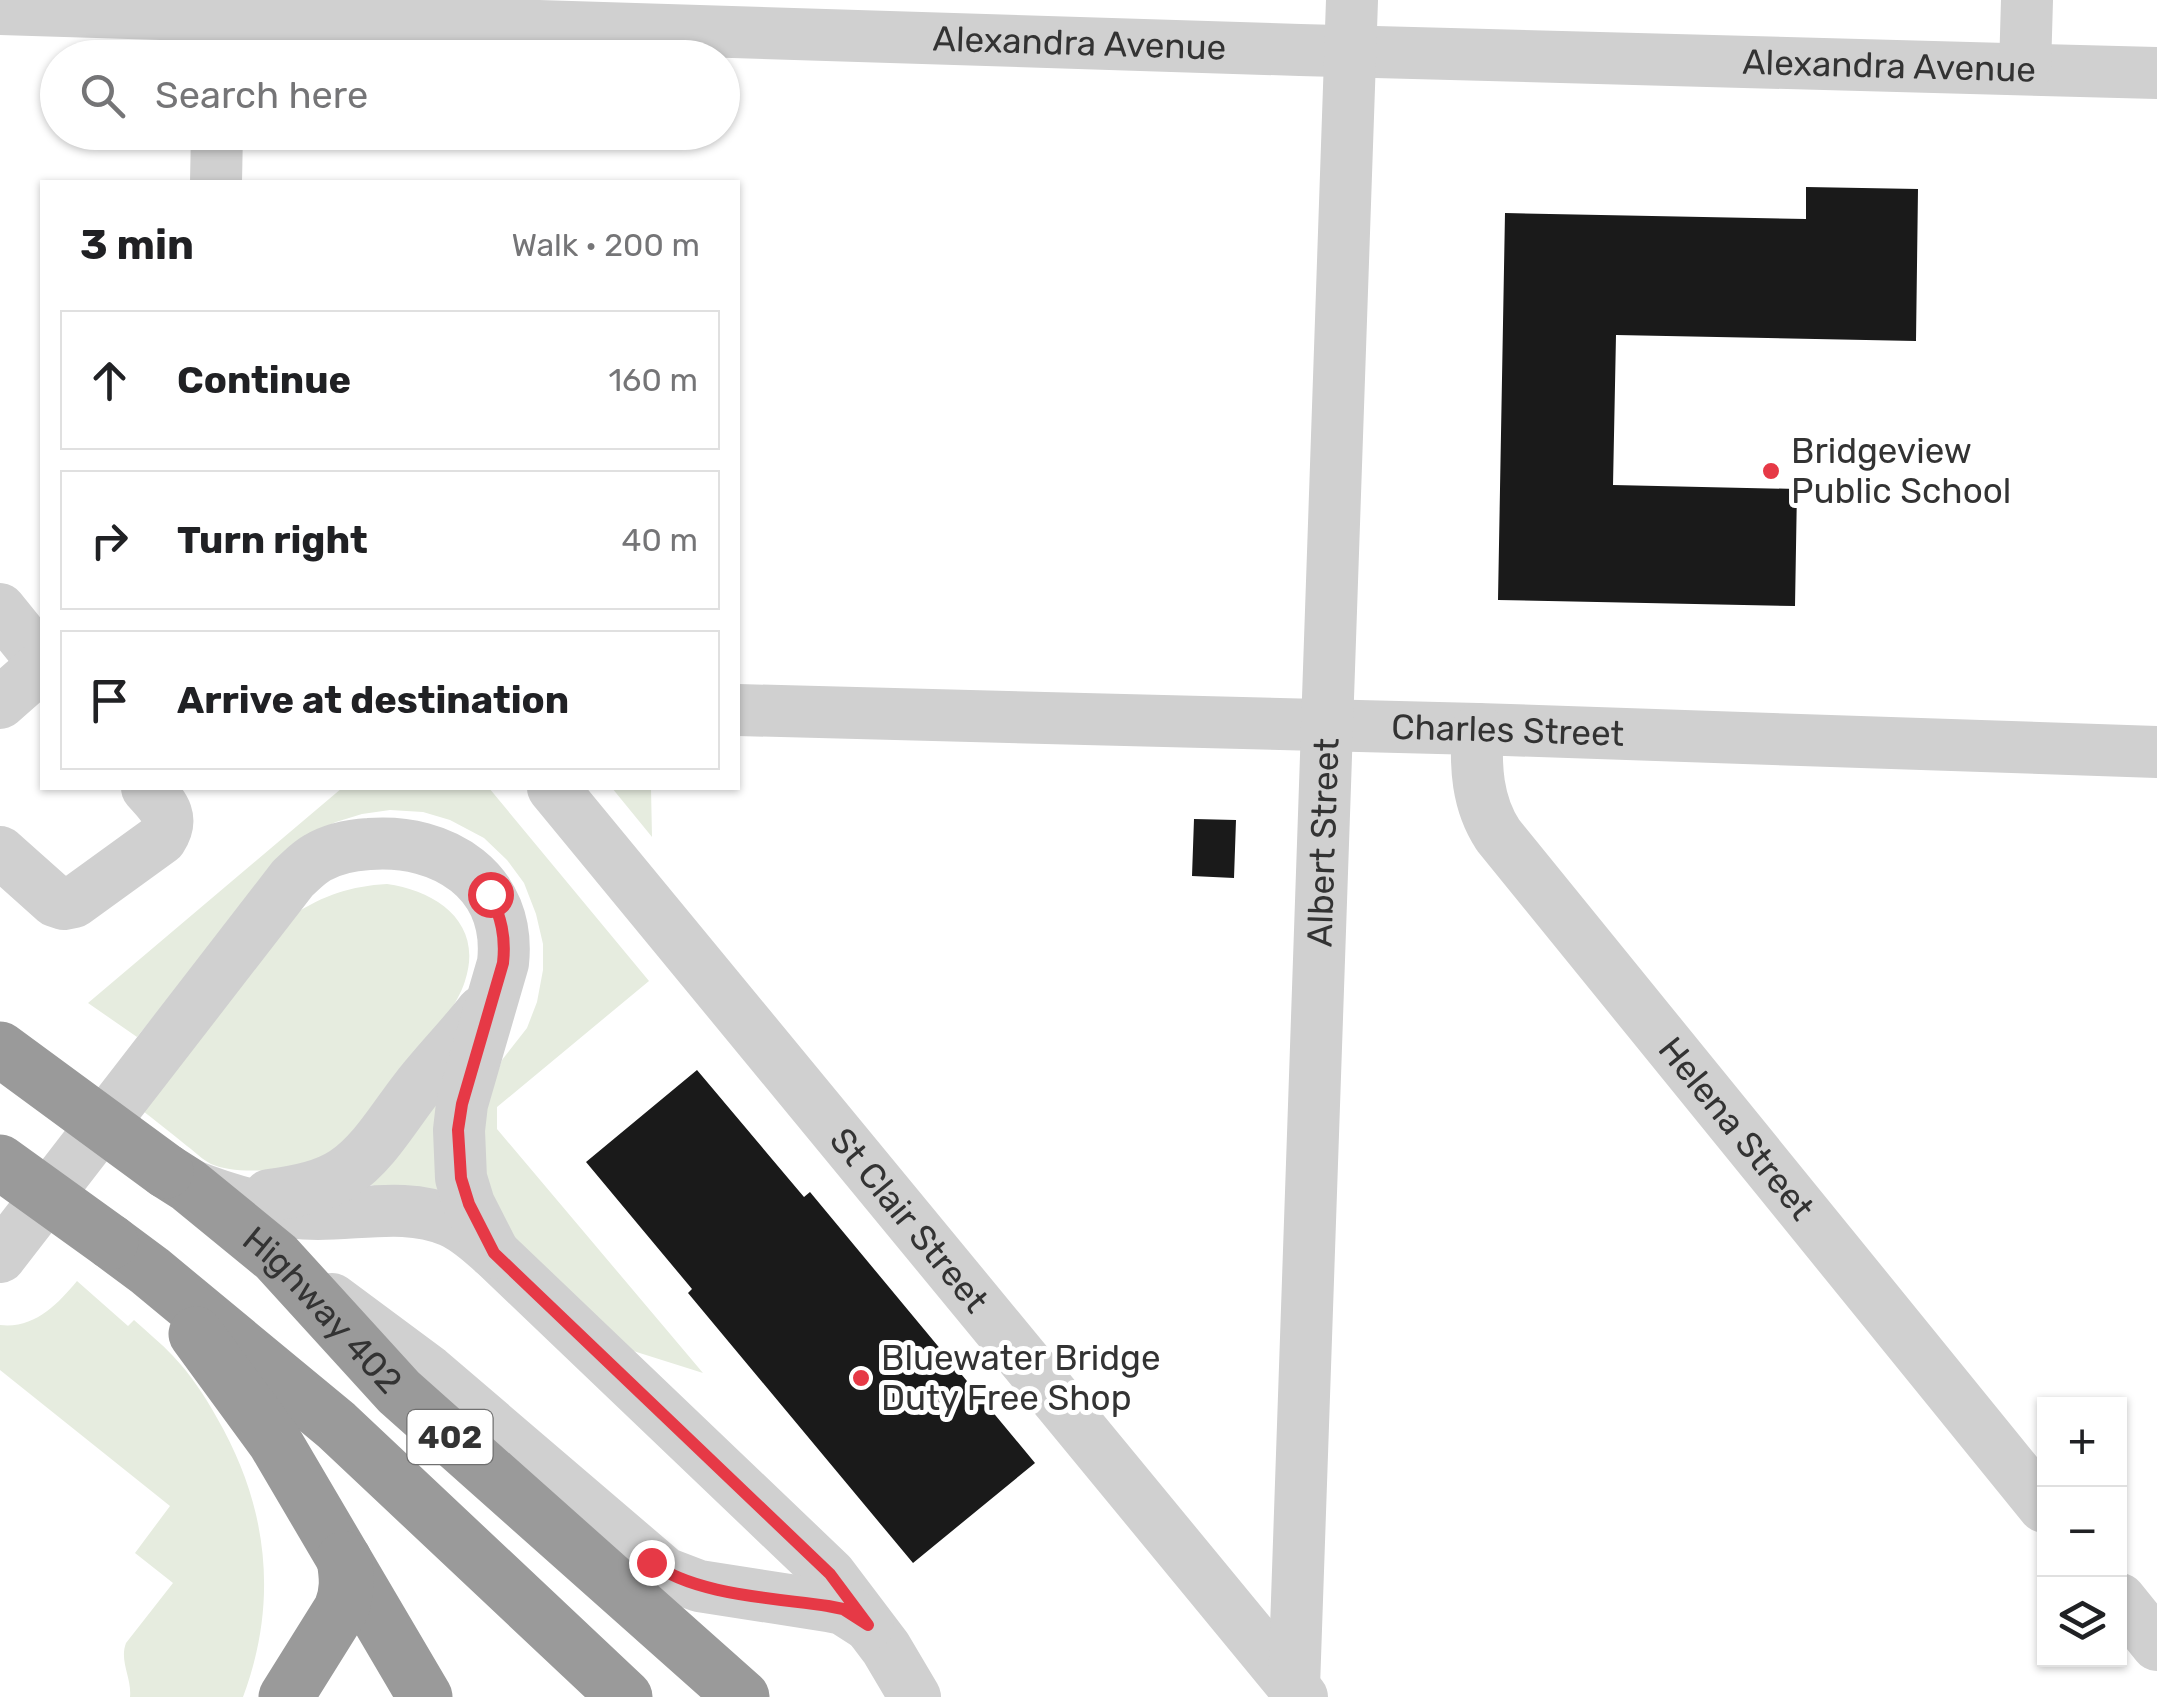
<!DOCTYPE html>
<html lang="en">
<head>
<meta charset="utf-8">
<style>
	:root { --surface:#fff; --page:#f6f6f6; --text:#202124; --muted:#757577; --line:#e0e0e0 }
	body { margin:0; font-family:Rubik,sans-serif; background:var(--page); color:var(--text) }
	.controls { position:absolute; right:30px; bottom:30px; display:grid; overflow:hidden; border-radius:0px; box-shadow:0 2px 8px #0004 }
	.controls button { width:90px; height:90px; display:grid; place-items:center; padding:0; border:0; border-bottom:2px solid var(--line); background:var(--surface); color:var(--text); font:50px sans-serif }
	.stop { position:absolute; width:30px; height:30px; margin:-22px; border:8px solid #e63946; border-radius:50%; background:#fff }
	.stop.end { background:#e63946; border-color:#fff; box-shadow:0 2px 10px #0008 }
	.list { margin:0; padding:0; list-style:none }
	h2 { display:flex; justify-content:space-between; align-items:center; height:130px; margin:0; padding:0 40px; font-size:42px }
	h2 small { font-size:32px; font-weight:400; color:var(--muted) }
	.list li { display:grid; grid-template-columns:65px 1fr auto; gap:30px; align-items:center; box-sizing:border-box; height:140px; margin:0 20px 20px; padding:0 20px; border:2px solid var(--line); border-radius:0px }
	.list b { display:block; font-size:38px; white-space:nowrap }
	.list em { font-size:32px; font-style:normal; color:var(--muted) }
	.icon { flex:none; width:55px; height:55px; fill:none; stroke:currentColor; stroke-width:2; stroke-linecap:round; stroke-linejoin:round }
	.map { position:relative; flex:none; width:2157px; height:1697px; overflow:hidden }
	.search { position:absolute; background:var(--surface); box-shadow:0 2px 8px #0004; left:40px; top:40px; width:700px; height:110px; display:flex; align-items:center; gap:25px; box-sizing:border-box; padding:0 35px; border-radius:55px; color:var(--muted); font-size:38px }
	.panel { position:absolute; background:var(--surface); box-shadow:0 2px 8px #0004; left:40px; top:180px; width:700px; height:610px; border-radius:0px }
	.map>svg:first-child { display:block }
	.green { fill:#e6ecdf }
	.building { fill:#1a1a1a }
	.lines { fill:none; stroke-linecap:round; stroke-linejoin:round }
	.minor { stroke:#d0d0d0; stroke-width:52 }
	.highway { stroke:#9a9a9a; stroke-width:55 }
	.highway-bridge { stroke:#9a9a9a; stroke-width:55 }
	.route { stroke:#e63946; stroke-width:12 }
	.poi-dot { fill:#e63946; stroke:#fff; stroke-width:4 }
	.labels { text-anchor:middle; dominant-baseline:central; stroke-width:10; stroke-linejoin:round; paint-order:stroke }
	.shield { fill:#fff; stroke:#707070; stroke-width:2.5 }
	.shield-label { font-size:32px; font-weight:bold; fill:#333 }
	.street-label { font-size:35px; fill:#333; stroke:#fff }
	.poi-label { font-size:35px; fill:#333; stroke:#fff; text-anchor:start }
</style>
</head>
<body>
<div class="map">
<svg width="2157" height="1697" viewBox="0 0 2157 1697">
	<rect width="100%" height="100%" fill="#fff"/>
	<!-- green -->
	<path class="green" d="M342,788H489L649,981L497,1107V1129L703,1373L627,1349L518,1250L491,1202L478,1126L502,1060L527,1028L537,1002L543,970V944L536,914L524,883L507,860L484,838L450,820L423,812L390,810L362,814L336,822L307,836L282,859L137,1037L88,1003Z
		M612,788H651L652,837Z
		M387,884C437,891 484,923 465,981C456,1010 425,1044 406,1069C387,1094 358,1140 331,1155C304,1169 240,1177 211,1164C203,1160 195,1152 187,1146C171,1133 155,1120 139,1108L293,915C324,895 351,886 387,884Z
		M442,1085L444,1187L424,1200L357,1181Z
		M77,1281L128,1326L134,1320C147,1332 161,1343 173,1356C191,1375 205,1396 217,1418C268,1506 279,1601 243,1697H130C132,1678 119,1661 126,1643L173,1583L135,1553L170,1506L0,1370V1325C34,1329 57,1305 77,1281Z"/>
	<!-- building -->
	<path class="building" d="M1806,187L1918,189L1916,341L1616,335L1613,485L1797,489L1795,606L1498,600L1505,213L1806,219Z
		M1194,819L1236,820L1234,878L1192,876Z
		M697,1070L804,1197L810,1192L1035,1463L913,1563L688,1293L692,1289L586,1162Z"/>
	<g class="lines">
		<!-- minor -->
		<g class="minor">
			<path id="s1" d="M0,9L1300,50L2157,73"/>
			<path d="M2025,69L2027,0"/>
			<path d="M216,182L217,132"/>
			<path d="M0,609L42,661"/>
			<path d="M0,703L42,666"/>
			<path id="s2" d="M738,710L1478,729L2157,752"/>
			<path id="s3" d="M1478,729C1475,766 1477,803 1498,835L2044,1507"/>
			<path id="s4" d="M553,788L1302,1697"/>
			<path d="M0,852L55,901L64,904L74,902L161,839C176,816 162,805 147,788"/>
			<path d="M190,1185C231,1201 274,1214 318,1214C362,1214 409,1203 450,1221C467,1228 480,1241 494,1253L830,1574L886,1648L915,1697"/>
			<path d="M269,1195C295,1192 323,1187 344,1173C374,1153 394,1117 416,1089C437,1062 461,1038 482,1011"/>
			<path d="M0,1257L293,878C301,871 308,863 317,858C332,849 352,845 369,844C443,838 512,881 503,963L462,1104L459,1130L461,1178L469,1204L494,1253"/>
			<path d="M332,1299L429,1371L665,1573L699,1586L828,1606L843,1609L868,1625"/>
			<path d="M2120,1599L2157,1645"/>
			<path id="s5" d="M1294,1687L1352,0"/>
		</g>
		<!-- highway -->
		<g class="highway">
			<path id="s6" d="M166,1171L188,1185L276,1257L399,1392L742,1697"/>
			<path d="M111,1242L150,1271L336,1425L625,1697"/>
			<path d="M196,1334L275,1442L425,1697"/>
			<path d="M286,1697L341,1609C348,1591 347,1578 344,1559"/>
		</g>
		<!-- highway-bridge -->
		<path class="highway-bridge" d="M0,1049L166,1171
			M0,1162L111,1242"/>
	</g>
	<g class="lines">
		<!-- route -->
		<path class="route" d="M490,894C501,917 506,937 503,963L462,1104L458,1130L461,1178L469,1204L494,1253L830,1574L868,1625L843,1609L828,1606C775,1598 693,1595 651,1562"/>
	</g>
	<!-- markers -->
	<g class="poi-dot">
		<circle cx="1771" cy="471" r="10"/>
		<circle cx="861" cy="1378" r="10"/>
	</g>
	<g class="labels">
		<!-- shield labels -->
		<rect class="shield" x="407.5" y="1410" width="85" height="54" rx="8"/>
		<g class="shield-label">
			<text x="450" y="1437">402</text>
		</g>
		<!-- street labels -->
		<g class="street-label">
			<text stroke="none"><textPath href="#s1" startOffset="1080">Alexandra Avenue</textPath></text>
			<text stroke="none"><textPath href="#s1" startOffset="1890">Alexandra Avenue</textPath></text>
			<text stroke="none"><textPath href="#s2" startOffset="770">Charles Street</textPath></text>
			<text stroke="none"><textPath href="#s5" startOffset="845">Albert Street</textPath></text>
			<text stroke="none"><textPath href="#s3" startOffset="488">Helena Street</textPath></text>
			<text stroke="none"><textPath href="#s4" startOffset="560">St Clair Street</textPath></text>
			<text stroke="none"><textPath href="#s6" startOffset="210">Highway 402</textPath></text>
		</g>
		<!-- poi labels -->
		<g class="poi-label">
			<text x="1791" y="451">Bridgeview<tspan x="1791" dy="40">Public School</tspan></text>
			<text x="881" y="1358">Bluewater Bridge<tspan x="881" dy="40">Duty Free Shop</tspan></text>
		</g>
	</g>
</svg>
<div class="controls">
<button>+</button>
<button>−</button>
<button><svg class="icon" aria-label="layers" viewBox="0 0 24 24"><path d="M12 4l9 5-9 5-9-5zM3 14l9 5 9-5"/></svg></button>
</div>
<div class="stop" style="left:490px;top:894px"></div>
<div class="stop end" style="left:651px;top:1562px"></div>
<div class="search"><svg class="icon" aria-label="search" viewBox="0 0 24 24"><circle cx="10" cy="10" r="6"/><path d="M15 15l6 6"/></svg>Search here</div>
<section class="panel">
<h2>3 min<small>Walk · 200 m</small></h2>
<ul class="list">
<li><svg class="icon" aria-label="ahead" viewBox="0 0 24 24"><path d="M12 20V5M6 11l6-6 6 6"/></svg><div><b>Continue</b></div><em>160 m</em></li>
<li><svg class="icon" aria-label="right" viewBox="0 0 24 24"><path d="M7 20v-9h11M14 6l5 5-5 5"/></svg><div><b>Turn right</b></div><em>40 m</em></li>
<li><svg class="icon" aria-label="arrive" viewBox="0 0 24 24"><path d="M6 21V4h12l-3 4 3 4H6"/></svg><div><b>Arrive at destination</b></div></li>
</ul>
</section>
</div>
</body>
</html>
